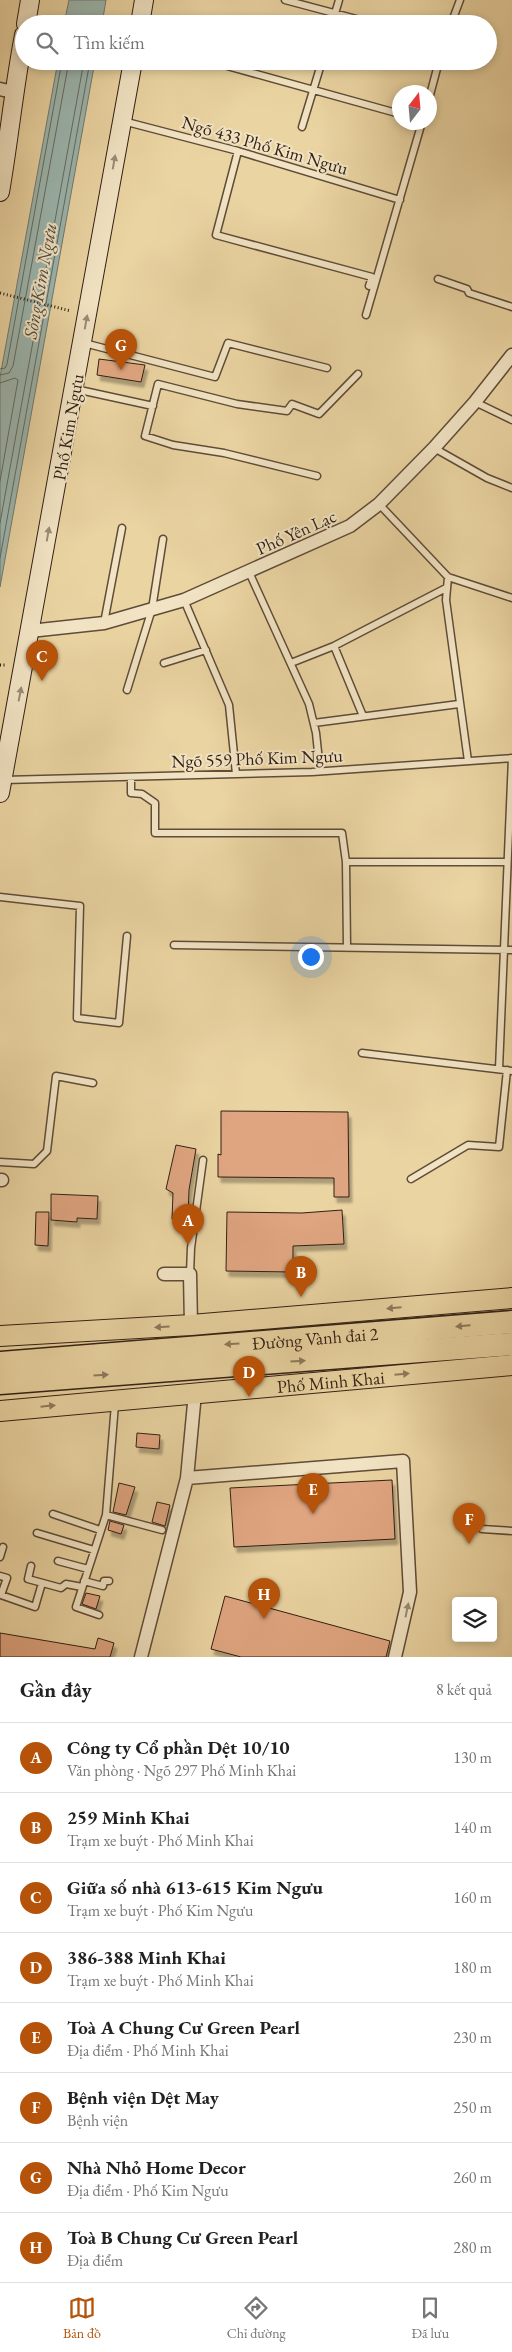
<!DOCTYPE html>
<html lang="vi">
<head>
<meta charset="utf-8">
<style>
	:root { --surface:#fff; --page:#f6f6f6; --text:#222; --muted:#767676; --line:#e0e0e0; --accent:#b45309 }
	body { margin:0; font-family:"EB Garamond",serif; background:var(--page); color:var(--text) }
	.controls { position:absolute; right:15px; bottom:15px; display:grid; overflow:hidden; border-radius:5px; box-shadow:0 2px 8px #0003 }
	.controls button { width:45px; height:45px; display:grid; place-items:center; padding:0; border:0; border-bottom:1px solid var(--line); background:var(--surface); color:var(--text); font:25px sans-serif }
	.compass { position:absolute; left:392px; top:85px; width:45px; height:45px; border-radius:50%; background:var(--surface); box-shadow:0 2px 8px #0003; rotate:16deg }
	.you { position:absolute; left:310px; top:956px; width:18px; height:18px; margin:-12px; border:4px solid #fff; border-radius:50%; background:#1a73e8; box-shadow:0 0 0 8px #1a73e833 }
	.badge { display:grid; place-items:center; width:32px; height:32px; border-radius:50%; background:var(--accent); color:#fff; font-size:16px; font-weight:700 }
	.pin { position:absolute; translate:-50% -41px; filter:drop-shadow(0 1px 2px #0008) }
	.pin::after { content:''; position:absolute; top:26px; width:18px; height:15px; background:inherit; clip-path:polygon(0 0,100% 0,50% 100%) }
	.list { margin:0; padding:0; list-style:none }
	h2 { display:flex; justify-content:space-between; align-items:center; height:65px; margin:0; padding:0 20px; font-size:21px }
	h2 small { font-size:16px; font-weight:400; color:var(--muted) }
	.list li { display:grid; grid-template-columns:32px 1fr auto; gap:15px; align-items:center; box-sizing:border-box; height:70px; padding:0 20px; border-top:1px solid var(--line) }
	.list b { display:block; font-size:19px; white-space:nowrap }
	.list p { margin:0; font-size:16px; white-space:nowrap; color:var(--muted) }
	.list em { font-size:16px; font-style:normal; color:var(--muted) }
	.icon { flex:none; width:28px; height:28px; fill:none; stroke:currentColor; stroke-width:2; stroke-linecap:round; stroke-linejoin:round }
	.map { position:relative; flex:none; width:512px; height:1657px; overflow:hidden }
	.search { position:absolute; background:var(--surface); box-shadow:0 2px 8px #0003; left:15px; right:15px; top:15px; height:55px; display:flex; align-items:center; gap:12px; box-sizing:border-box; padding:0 18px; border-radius:28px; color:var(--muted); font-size:19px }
	.sheet { height:625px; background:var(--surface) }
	nav { display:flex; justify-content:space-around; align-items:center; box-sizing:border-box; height:70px; border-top:1px solid var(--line); background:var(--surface); font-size:14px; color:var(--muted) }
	nav a { display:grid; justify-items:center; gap:2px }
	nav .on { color:var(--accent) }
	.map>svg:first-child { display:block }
	.water { fill:#9bb6af; stroke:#717a71 }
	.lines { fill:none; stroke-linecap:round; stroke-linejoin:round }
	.shore { stroke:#666a62; stroke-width:1 }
	.building { fill:#dfa580; stroke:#311f15; filter:url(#shadow) }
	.lane-casing { stroke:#5f4c38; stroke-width:9 }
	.street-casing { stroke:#5f4c38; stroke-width:15 }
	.secondary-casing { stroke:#311f15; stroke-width:20 }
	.primary-casing { stroke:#311f15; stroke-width:22 }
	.highway-casing { stroke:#311f15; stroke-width:25 }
	.path { stroke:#311f15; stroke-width:3; stroke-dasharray:1 2.5; stroke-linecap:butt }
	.lane { stroke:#f1e3c3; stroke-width:6 }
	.street { stroke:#f1e3c3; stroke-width:12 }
	.secondary { stroke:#f1e3c3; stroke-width:18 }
	.primary { stroke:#ead4a2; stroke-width:20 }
	.highway { stroke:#ead4a2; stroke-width:22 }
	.oneway { fill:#9b8b75 }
	.oneway2 { fill:#8e7a5c }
	.labels { text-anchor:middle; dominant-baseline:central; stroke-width:4; stroke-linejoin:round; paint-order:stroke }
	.street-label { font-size:18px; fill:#311f15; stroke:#f1e3c3 }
	.water-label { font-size:19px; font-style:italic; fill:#514c43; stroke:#f1e3c3 }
</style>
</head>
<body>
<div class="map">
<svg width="512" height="1657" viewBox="0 0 512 1657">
	<defs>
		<filter id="shadow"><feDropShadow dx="3" dy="5.5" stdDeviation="1" flood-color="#0004"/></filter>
	</defs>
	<rect width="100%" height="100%" fill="#ead4a2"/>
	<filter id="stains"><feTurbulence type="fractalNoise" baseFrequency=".004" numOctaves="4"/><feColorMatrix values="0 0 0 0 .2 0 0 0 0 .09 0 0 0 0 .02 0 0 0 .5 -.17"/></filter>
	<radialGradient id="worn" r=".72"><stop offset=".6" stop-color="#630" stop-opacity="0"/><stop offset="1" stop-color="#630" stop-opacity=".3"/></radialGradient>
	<!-- water -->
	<path class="water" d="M69,0H106L102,24H64Z
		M58,61H95L0,587V377Z"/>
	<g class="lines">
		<!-- shore -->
		<path class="shore" d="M0,369L5,368L7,364L62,61
			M0,375L9,373L13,366L69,61
			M0,383L15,378L18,380L0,481
			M0,523L84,61
			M0,558L90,61"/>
	</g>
	<!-- building -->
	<path class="building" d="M99,359L145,365L141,382L97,375Z
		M221,1111L348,1112L349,1197H334V1178L218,1177V1154L221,1155Z
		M176,1145L196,1149L189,1190L188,1217L172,1219L173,1193L166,1189Z
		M51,1194L98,1196L97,1219L77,1218V1222L51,1220Z
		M342,1210L344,1244L293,1246V1272L226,1271L227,1212L302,1213Z
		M36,1212H49L48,1246L35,1245Z
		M137,1433L160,1435L159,1449L136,1447Z
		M392,1480L395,1539L234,1547L230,1488Z
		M119,1483L135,1487L126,1515L113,1512Z
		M157,1502L170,1505L165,1526L152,1522Z
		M110,1521L124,1525L121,1534L108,1530Z
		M86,1593L100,1596L96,1609L82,1604Z
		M225,1596L390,1641L386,1657H241L211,1649Z
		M0,1633L95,1649L98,1638L114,1643L110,1657H0Z"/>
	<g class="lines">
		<!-- lane casing -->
		<g class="lane-casing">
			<path id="lane" d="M285,0L375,24
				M332,24L339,0
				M451,24L460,0
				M220,64L400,114
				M430,95L439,61
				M123,121L238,151L400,200
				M302,127L322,61
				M238,151L216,235L372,277L369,286
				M438,279L467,289L469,293L512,307
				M366,315L422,122
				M84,343L215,377L228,343L327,368
				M75,389L153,406
				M475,402L512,420
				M434,448L487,478L512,488
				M317,476L224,453L173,445L145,436L158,384L237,404L287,411L292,404L319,414L358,374
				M379,504L448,577L512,598
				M249,572L309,704L316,733L320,771
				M448,577L446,600L468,761
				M184,600L229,705L236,774
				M104,623L122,528
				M334,646L363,716
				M164,663L206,650
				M291,663L334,646L446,588
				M127,690L152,609L163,539
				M314,723L459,704
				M131,777V793L142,794L155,803V833H342L346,862L347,947
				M4,780L312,772L512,758
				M346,862H507
				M0,897L80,906L77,1018L119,1023L127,936
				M174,945L512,950
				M362,1053L512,1071
				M499,1069L512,758
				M0,1162L34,1164L47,1151L56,1076L93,1083
				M411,1179L468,1145L499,1147L507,1070
				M190,1274L191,1248L203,1160
				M53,1514L100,1530
				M106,1515L162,1530
				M482,1529L512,1531
				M37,1533L94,1550
				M0,1557L3,1547
				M58,1561L88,1569
				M31,1566L28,1579L61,1588L66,1584L82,1587
				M0,1576L7,1578L1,1595L35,1607L42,1583
				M84,1581L103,1586L104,1581H109
				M99,1615L76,1607L106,1515L115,1404"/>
		</g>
		<!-- street casing -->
		<g class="street-casing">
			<path id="street" d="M0,89L13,92
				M30,631L104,623L184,600L350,526L379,504L434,448L475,402L512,355
				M0,1180H2
				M164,1274H190L191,1325
				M187,1478L403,1461L410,1592L395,1657
				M141,1657L187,1478L195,1393"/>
		</g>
		<!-- secondary casing -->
		<g class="secondary-casing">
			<path id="secondary" d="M26,24L30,0
				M140,24L144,0
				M0,192C9,140 14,87 24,35
				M0,793L133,61"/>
		</g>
		<!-- primary casing -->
		<g class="primary-casing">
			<g id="primary">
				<path d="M0,1336L191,1325L512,1298"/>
				<path id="s1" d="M0,1411L512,1365"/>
			</g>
		</g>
		<!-- highway casing -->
		<g class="highway-casing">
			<g id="highway">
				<path id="s2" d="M0,1363L512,1322"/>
				<path d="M0,1383L512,1344"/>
			</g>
		</g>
		<!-- path -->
		<path class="path" d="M0,293L71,311
			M0,665H6"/>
		<!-- lane -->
		<use href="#lane" class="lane"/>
		<!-- street -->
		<use href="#street" class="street"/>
		<!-- secondary -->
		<use href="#secondary" class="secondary"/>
		<!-- primary -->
		<use href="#primary" class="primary"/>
		<!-- highway -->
		<use href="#highway" class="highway"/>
	</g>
	<!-- one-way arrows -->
	<defs><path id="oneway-solid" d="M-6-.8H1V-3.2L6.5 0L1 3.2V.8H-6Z" transform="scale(1.25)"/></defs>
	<g class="oneway">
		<use href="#oneway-solid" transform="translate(114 162) rotate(-80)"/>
		<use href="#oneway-solid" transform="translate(86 322) rotate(-80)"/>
		<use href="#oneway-solid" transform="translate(48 534) rotate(-80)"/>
		<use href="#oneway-solid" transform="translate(20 694) rotate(-79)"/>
		<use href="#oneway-solid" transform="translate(407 1610) rotate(-78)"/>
	</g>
	<g class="oneway2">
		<use href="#oneway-solid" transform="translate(394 1308) rotate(175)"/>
		<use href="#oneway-solid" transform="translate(463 1326) rotate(175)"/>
		<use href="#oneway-solid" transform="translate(162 1327) rotate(177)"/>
		<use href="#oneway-solid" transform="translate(232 1344) rotate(176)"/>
		<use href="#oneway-solid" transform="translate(298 1361) rotate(-4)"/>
		<use href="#oneway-solid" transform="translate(402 1374) rotate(-5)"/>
		<use href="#oneway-solid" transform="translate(101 1375) rotate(-4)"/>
		<use href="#oneway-solid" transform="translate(48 1406) rotate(-6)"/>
	</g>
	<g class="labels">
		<!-- street labels -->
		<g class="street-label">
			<text transform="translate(265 145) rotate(16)">Ngõ 433 Phố Kim Ngưu</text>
			<text transform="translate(68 427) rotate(-80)">Phố Kim Ngưu</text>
			<text transform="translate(296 532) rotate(-24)">Phố Yên Lạc</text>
			<text transform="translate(257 758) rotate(-2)">Ngõ 559 Phố Kim Ngưu</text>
			<text stroke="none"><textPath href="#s2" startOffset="316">Đường Vành đai 2</textPath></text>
			<text stroke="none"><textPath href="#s1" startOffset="332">Phố Minh Khai</textPath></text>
		</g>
		<!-- water labels -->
		<g class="water-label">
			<text transform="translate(40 281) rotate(-80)">Sông Kim Ngưu</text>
		</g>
	</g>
	<rect width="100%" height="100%" filter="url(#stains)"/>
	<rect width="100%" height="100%" fill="url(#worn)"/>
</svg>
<div class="controls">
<button><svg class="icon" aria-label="layers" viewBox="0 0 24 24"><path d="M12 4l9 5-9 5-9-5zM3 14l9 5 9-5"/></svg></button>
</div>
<svg class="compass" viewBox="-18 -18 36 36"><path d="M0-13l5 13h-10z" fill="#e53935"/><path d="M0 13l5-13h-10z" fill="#767676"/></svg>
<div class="you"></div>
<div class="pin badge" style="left:188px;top:1245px">A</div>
<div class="pin badge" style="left:301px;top:1297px">B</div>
<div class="pin badge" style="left:42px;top:681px">C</div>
<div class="pin badge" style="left:249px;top:1397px">D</div>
<div class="pin badge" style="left:313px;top:1514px">E</div>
<div class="pin badge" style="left:469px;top:1544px">F</div>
<div class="pin badge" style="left:121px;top:370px">G</div>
<div class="pin badge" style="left:264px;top:1619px">H</div>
<div class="search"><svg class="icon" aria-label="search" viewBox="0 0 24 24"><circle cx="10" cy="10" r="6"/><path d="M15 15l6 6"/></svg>Tìm kiếm</div>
</div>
<section class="sheet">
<h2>Gần đây<small>8 kết quả</small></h2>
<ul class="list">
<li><span class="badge">A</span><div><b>Công ty Cổ phần Dệt 10/10</b><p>Văn phòng · Ngõ 297 Phố Minh Khai</p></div><em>130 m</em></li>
<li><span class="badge">B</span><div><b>259 Minh Khai</b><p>Trạm xe buýt · Phố Minh Khai</p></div><em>140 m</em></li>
<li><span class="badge">C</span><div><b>Giữa số nhà 613-615 Kim Ngưu</b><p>Trạm xe buýt · Phố Kim Ngưu</p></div><em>160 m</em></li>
<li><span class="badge">D</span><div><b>386-388 Minh Khai</b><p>Trạm xe buýt · Phố Minh Khai</p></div><em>180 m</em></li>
<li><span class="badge">E</span><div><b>Toà A Chung Cư Green Pearl</b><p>Địa điểm · Phố Minh Khai</p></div><em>230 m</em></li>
<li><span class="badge">F</span><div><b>Bệnh viện Dệt May</b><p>Bệnh viện</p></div><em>250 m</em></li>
<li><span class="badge">G</span><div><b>Nhà Nhỏ Home Decor</b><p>Địa điểm · Phố Kim Ngưu</p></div><em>260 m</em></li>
<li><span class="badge">H</span><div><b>Toà B Chung Cư Green Pearl</b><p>Địa điểm</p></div><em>280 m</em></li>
</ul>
</section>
<nav>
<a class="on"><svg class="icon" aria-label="map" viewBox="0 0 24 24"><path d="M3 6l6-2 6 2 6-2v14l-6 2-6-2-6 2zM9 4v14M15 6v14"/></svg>Bản đồ</a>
<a><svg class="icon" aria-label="directions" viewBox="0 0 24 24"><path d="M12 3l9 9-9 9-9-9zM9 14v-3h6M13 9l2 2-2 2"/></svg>Chỉ đường</a>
<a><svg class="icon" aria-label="saved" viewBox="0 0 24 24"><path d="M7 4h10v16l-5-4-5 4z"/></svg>Đã lưu</a>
</nav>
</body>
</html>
